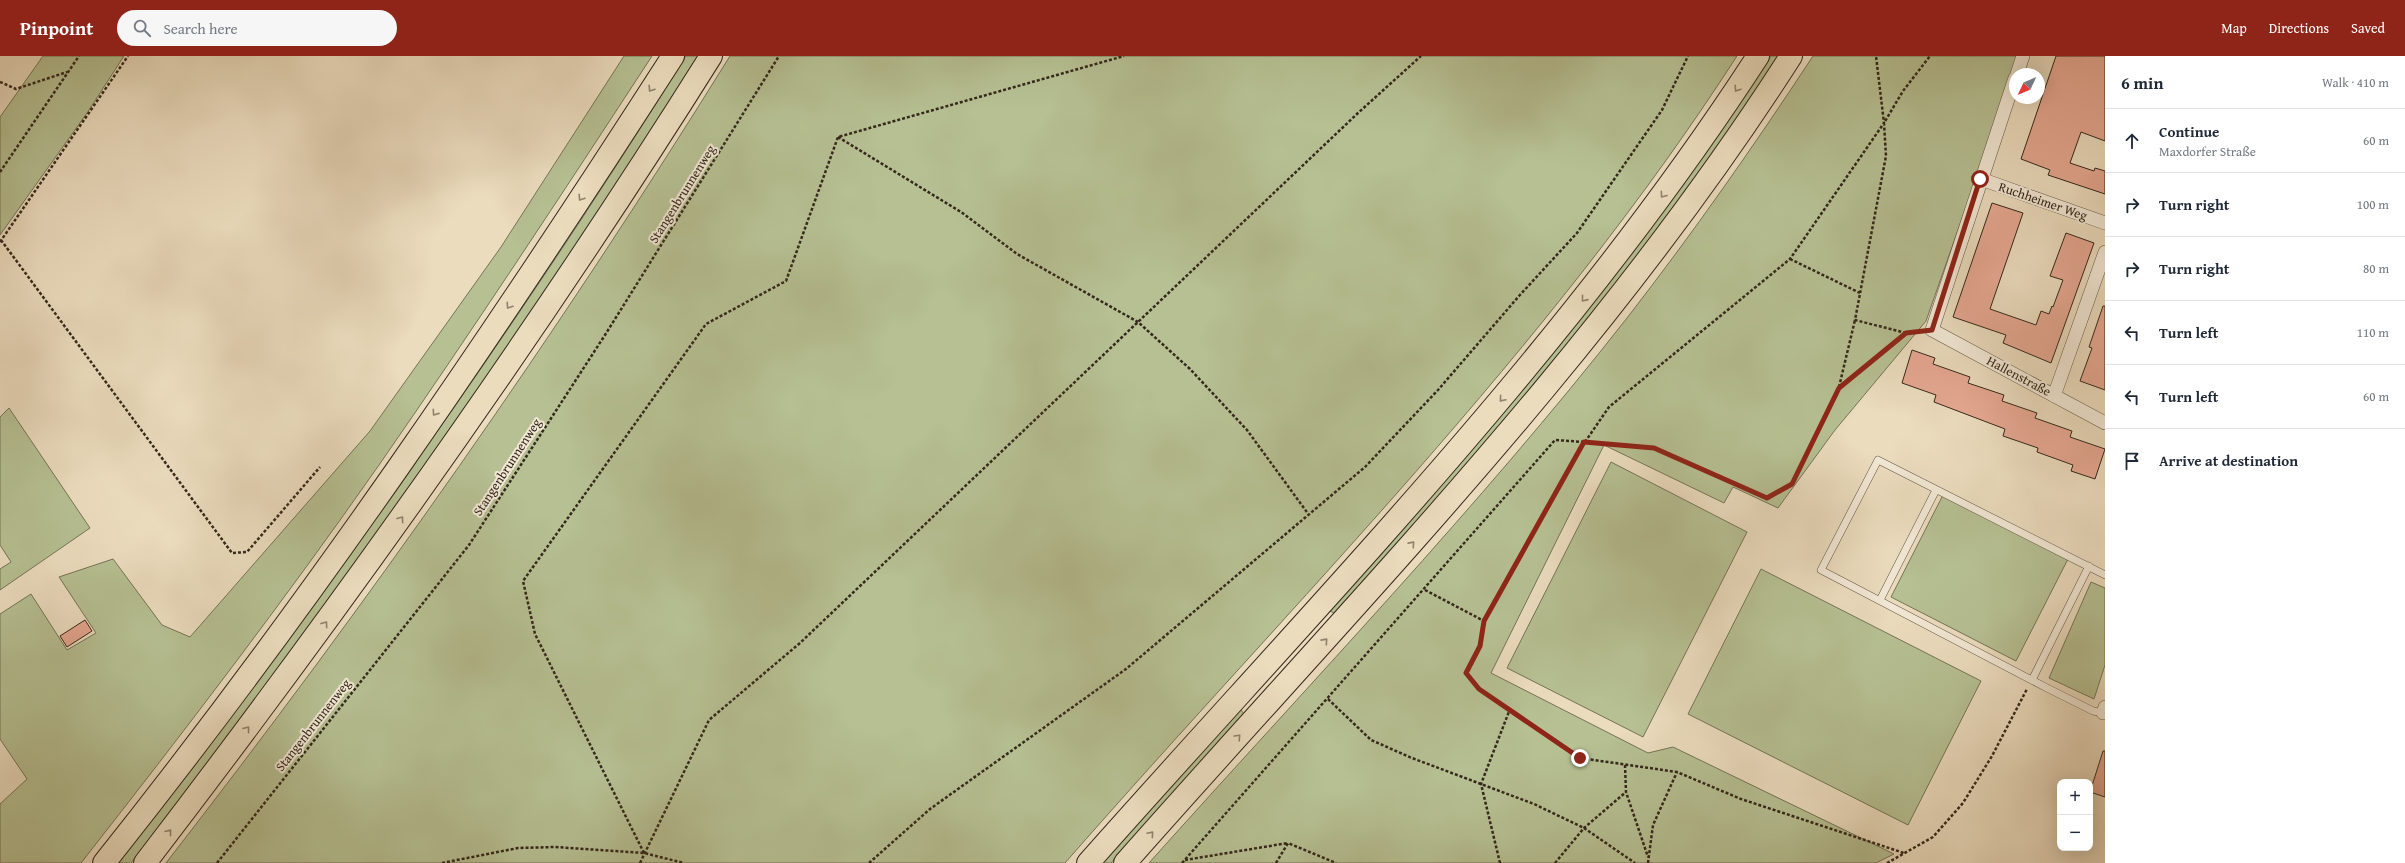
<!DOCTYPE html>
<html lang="en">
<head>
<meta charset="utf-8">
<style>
	:root { --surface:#fff; --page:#f6f6f7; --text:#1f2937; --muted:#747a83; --line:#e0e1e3; --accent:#8f2418 }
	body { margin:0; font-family:"Gentium Book Plus",serif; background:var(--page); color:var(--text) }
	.controls { position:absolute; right:12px; bottom:12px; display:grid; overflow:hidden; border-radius:8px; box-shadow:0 4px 16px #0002 }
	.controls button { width:36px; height:36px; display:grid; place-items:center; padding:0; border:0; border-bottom:1px solid var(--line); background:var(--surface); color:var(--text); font:20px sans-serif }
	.compass { position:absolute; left:2009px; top:12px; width:36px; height:36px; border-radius:50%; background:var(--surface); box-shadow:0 4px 16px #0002; rotate:226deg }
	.stop { position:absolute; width:12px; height:12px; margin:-9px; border:3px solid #8f2418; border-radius:50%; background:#fff }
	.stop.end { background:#8f2418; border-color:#fff; box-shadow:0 1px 4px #0008 }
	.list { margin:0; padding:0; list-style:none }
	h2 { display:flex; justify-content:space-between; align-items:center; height:52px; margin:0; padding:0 16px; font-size:17px }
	h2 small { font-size:13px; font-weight:400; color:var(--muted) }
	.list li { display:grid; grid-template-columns:26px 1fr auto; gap:12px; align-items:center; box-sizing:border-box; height:64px; padding:0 16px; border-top:1px solid var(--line) }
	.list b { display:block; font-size:15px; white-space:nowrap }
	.list p { margin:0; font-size:13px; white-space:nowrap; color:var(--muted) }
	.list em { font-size:13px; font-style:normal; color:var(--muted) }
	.icon { flex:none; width:22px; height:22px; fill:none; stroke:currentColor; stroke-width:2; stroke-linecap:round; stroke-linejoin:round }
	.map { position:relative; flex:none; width:2105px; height:807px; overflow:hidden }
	header { display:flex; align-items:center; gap:24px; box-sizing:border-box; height:56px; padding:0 20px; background:var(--accent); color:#fff }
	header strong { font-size:19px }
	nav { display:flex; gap:22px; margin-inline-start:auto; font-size:14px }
	.search { width:280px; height:36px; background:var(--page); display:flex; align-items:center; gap:10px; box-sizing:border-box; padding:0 14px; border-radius:22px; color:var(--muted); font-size:15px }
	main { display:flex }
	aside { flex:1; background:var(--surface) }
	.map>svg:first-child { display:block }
	.green { fill:#b6c093; stroke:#757457 }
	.building { fill:#e6a892; stroke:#34281b }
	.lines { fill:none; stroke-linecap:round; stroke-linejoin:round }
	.service-casing { stroke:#625544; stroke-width:8 }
	.minor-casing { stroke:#625544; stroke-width:14 }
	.trunk-casing { stroke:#34281b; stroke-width:24 }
	.motorway-casing { stroke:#34281b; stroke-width:24 }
	.path { stroke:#34281b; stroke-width:2.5; stroke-dasharray:3 2; stroke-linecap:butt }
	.service { stroke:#f2e8d5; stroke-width:7 }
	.minor { stroke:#f2e8d5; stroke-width:13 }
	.trunk { stroke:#ebdcbe; stroke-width:22 }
	.motorway { stroke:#ebdcbe; stroke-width:22 }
	.oneway { stroke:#90826c }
	.route { stroke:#8f2418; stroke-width:5 }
	.labels { text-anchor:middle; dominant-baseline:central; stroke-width:4; stroke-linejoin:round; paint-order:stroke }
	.street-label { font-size:13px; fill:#34281b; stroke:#f2e8d5 }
</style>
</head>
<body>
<header>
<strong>Pinpoint</strong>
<div class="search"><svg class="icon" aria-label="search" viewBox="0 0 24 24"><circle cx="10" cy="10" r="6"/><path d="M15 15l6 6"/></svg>Search here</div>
<nav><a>Map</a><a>Directions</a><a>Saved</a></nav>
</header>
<main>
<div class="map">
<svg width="2105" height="807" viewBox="0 0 2105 807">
	<rect width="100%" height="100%" fill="#ebdcbe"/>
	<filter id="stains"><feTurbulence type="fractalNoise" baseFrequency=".005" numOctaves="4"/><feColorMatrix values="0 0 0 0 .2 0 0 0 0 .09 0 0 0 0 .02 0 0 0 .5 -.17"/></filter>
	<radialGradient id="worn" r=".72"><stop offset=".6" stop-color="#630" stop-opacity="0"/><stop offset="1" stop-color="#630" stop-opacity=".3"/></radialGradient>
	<!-- green -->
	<path class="green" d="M43,0H124L87,57L0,179V61Z
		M624,0H652C562,138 472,275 379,409C284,545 183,677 81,807H0V748L27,723L0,683V558L31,538L67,594L96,577L59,521L113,503L162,569L190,581L370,375L501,191Z
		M686,0H698C523,279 331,546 131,807H118C320,547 512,279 686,0Z
		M730,0H1737C1547,295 1295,544 1065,807H166C368,547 557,279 730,0Z
		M1771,0H1779C1681,149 1571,289 1453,424C1414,469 1375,514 1334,557L1330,555C1385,492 1441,431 1495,367C1594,250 1687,128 1771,0Z
		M1813,0H2019L1926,265L1835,374L1778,452L1733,431L1724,447L1604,389L1491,617L1648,697L1673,691L1894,798L1876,807H1149C1310,627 1478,452 1627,262C1693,177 1754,90 1813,0Z
		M9,352L90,472L0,534V513L11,506L0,489V361Z
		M1611,406L1747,476L1643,681L1507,612Z
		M1943,439L2068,503L2016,605L1891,541Z
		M1761,513L1981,625L1908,769L1688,658Z
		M2091,526L2105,532V609L2094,643L2049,622Z
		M1241,654L1244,658L1111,807H1102L1211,685Z"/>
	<!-- building -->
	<path class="building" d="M2056,0H2105V85L2081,76L2070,107L2094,115L2095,112L2105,115V138L2048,119L2050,114L2021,103Z
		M1992,147L2023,157L1990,253L2036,269L2041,255L2049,258L2052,250L2053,251L2063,224L2050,220L2066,177L2094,187L2051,307L2003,287L2006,279L1953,261Z
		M2103,250H2105V334L2080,325L2092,292L2089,291Z
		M1912,294L1935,302L1933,308L1970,321L1968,327L2004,339L2002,345L2037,357L2035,362L2072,375L2070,381L2105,393L2095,423L2071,415L2073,409L2037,396L2038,392L2003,380L2005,373L1934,346L1936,339L1902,327Z
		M85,564L92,575L67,591L60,580Z
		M2103,695H2105V741L2090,736Z"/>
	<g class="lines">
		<!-- service casing -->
		<g class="service-casing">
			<path id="service" d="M1880,544L1936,434
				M2032,624L2089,510
				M2103,657L2093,655L2047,632L1821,514L1878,404L2105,519"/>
		</g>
		<!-- minor casing -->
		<g class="minor-casing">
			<path id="minor" d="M2017,18L2023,0
				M2015,22L1932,274L2105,367
				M1981,123L2105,167
				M2054,340L2105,196
				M2105,651L2103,657H2105"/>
		</g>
		<!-- trunk casing -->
		<g class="trunk-casing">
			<path id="trunk" d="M1088,807C1320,545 1567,295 1758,0
				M1125,807C1356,545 1602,296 1791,0"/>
		</g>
		<!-- motorway casing -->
		<g class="motorway-casing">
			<path id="motorway" d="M104,807C309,550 495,277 673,0
				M145,807C345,546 536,279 711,0"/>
		</g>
		<!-- path -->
		<path class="path" d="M0,26L16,33L67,16
			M838,81L961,156L1017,198L1138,266L1190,313L1247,374L1309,459
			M0,116L79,0
			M1,184L232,497L247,496L320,411
			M0,186L128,0
			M1790,203L1860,237
			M1906,277L1855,264L1886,100L1884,67L1903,35L1930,0
			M1839,331L1855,264
			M1585,386L1609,351L1790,203L1884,67L1876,0
			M1425,534L1484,565L1480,590L1467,617L1479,633L1580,702L1677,716L1741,743L1904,797
			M1484,565L1584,386L1654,392L1767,442L1792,428L1839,332L1906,277L1919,276
			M1328,643L1371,684L1412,702L1534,748L1584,772L1635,807
			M1625,709L1626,736L1648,801
			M644,797L535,578L523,525L706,268L786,225L838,81L1124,0
			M1185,804L1288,787
			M217,807L469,489L605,279L779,0
			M442,807L518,792L555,791L644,797L684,807
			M640,807L709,664L800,587L1358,57L1421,0
			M869,807L930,753L1126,613L1365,411L1438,334L1519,240L1577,177L1662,54L1688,0
			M1182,807L1555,384L1584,386
			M1276,807L1288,787L1336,807
			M1500,807L1481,728L1510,653
			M1555,807L1584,772L1626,736
			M1648,807L1653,769L1677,716
			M1887,807L1933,781L1963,747L1992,700L2027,633"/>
		<!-- service -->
		<use href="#service" class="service"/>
		<!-- minor -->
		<use href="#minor" class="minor"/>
		<!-- trunk -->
		<use href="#trunk" class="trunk"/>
		<!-- motorway -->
		<use href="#motorway" class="motorway"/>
	</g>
	<!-- one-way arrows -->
	<defs><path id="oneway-chevron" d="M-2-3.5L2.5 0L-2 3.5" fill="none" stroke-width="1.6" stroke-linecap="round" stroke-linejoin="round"/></defs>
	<g class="oneway">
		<use href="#oneway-chevron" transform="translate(651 33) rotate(123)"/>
		<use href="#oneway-chevron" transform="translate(1737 33) rotate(124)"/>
		<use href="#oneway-chevron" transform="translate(1663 139) rotate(126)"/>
		<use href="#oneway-chevron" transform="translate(581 142) rotate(123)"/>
		<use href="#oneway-chevron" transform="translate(1584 243) rotate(129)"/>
		<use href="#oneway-chevron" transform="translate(509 250) rotate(124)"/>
		<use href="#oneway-chevron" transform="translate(1502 343) rotate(131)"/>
		<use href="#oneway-chevron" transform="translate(435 357) rotate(125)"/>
		<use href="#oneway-chevron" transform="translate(401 463) rotate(-54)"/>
		<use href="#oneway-chevron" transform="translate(1412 488) rotate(-48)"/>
		<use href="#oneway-chevron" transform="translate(325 568) rotate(-54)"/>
		<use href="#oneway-chevron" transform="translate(1325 585) rotate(-48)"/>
		<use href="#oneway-chevron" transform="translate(247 673) rotate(-53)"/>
		<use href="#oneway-chevron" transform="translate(1238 681) rotate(-47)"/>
		<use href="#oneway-chevron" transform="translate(169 776) rotate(-52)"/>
		<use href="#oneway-chevron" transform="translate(1151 778) rotate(-49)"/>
	</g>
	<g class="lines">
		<!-- route -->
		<path class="route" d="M1580,702L1479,633L1466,617L1480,590L1484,565L1584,386L1654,392L1767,442L1792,428L1839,332L1906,277L1932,274L1980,123"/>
	</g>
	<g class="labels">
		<!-- street labels -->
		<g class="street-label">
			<text transform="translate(682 138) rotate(-58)">Stangenbrunnenweg</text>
			<text transform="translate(2043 145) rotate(19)">Ruchheimer Weg</text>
			<text transform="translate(2019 320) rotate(28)">Hallenstraße</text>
			<text transform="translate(507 411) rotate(-57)">Stangenbrunnenweg</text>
			<text transform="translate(313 669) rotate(-52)">Stangenbrunnenweg</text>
		</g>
	</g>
	<rect width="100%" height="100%" filter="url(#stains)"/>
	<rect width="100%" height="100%" fill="url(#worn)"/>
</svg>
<div class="controls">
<button>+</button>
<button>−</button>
</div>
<svg class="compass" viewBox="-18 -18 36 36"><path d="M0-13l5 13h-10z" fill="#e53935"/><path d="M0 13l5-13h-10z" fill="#747a83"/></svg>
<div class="stop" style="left:1980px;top:123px"></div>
<div class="stop end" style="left:1580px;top:702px"></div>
</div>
<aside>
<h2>6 min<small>Walk · 410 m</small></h2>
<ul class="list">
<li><svg class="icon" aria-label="ahead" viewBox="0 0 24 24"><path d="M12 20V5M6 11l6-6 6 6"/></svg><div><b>Continue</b><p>Maxdorfer Straße</p></div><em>60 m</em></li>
<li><svg class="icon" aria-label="right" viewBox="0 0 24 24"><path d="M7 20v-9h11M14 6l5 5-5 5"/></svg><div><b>Turn right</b></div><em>100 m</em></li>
<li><svg class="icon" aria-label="right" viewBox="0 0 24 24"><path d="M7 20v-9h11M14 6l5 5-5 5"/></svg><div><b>Turn right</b></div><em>80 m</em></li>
<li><svg class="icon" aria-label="left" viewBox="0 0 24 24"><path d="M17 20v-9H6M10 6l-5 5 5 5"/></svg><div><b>Turn left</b></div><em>110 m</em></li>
<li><svg class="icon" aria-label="left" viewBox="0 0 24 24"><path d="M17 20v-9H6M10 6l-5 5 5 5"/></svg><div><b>Turn left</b></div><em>60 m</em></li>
<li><svg class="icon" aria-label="arrive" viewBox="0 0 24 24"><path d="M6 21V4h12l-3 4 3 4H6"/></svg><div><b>Arrive at destination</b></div></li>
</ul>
</aside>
</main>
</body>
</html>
